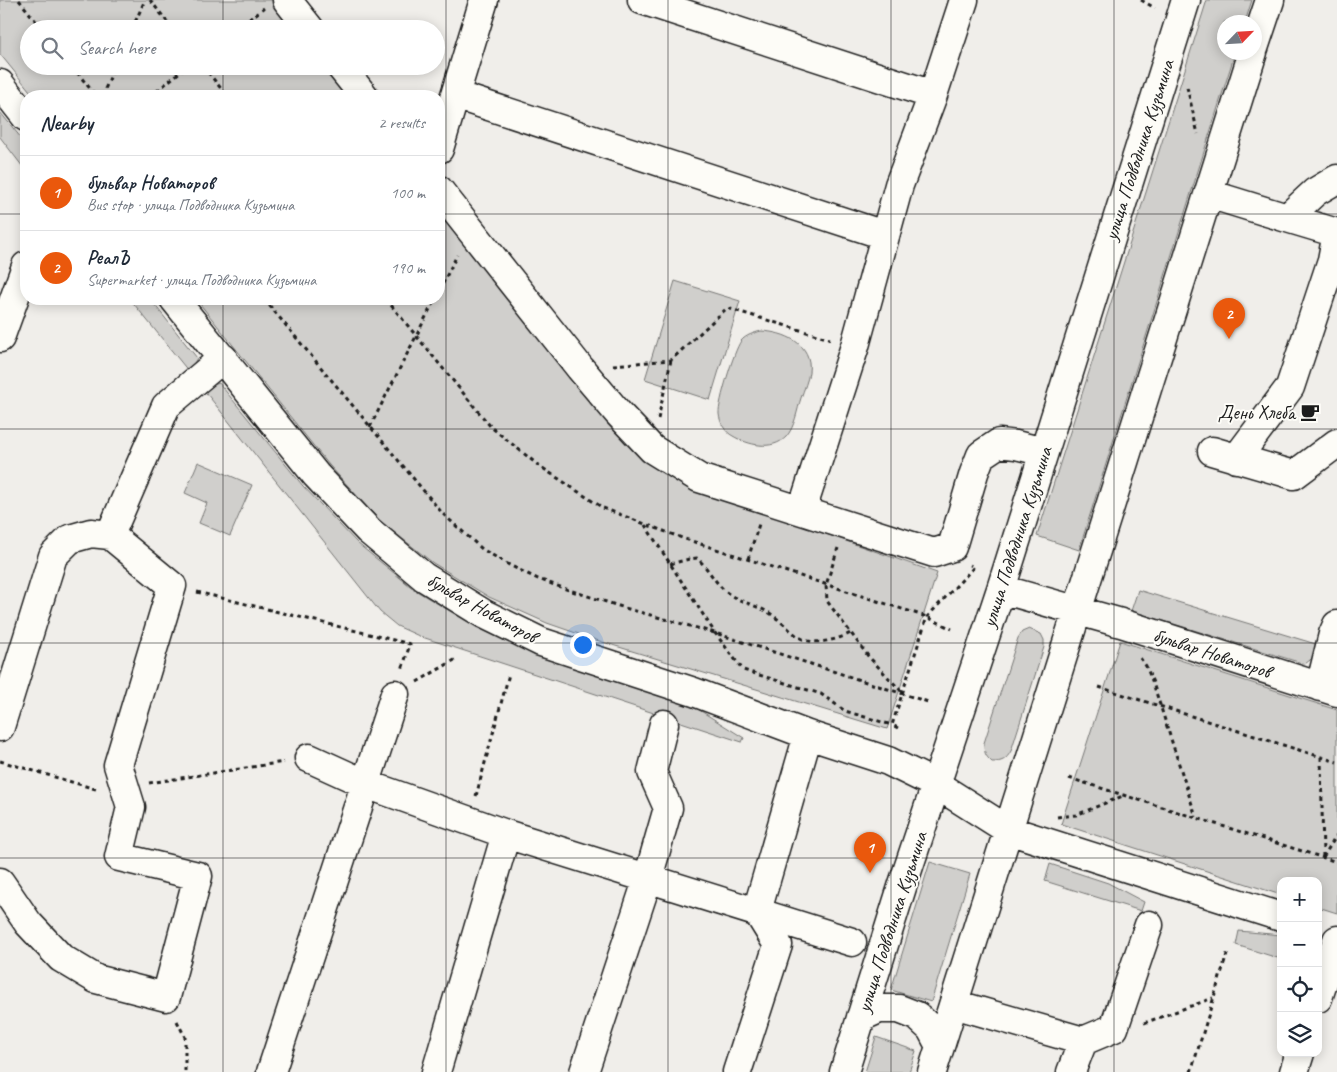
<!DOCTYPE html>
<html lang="en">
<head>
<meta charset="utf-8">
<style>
	:root { --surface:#fff; --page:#f2f2f3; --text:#1f2937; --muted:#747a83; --line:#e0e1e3; --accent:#ea580c }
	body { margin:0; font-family:Caveat,sans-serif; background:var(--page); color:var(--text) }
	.controls { position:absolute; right:15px; bottom:15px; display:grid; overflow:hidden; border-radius:10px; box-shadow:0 2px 12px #0003 }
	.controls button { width:45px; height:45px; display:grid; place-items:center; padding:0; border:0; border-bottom:1px solid var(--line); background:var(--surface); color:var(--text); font:25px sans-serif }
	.compass { position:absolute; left:1217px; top:15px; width:45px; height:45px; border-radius:50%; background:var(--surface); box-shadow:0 2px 12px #0003; rotate:65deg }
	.you { position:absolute; left:582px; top:644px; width:18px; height:18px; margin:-12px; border:4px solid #fff; border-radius:50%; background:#1a73e8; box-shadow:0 0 0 8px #1a73e833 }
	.badge { display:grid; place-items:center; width:32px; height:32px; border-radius:50%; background:var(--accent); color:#fff; font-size:16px; font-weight:700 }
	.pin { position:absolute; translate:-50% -41px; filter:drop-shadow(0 1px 2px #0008) }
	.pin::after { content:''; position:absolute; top:26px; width:18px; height:15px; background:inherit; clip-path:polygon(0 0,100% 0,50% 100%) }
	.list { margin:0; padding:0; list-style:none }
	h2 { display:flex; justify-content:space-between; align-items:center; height:65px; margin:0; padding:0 20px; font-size:21px }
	h2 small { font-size:16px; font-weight:400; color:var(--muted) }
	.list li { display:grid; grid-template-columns:32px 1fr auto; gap:15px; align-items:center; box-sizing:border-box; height:75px; padding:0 20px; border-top:1px solid var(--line) }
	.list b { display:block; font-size:19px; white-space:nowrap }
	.list p { margin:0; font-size:16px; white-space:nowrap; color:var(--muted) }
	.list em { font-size:16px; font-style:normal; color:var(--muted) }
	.icon { flex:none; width:28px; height:28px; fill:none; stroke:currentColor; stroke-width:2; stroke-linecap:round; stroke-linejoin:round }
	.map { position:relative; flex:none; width:1337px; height:1072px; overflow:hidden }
	.search { position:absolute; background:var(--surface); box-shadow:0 2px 12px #0003; left:20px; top:20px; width:425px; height:55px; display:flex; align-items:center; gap:12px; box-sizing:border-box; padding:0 18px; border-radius:28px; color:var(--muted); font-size:19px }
	.panel { position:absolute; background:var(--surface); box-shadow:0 2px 12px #0003; left:20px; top:90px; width:425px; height:215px; border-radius:20px }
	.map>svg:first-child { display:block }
	.green { fill:#d0cfcc; stroke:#767674 }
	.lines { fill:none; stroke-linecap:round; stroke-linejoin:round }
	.minor-casing { stroke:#1c1c1c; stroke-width:31 }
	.path { stroke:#1c1c1c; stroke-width:3; stroke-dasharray:4 4; stroke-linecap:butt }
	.minor { stroke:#fdfcf7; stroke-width:28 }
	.grid { fill:none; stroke:#1c1c1c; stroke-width:1; stroke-opacity:0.55 }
	.labels { text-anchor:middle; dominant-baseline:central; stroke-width:4; stroke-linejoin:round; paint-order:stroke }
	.street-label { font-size:20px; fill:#1c1c1c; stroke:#fdfcf7 }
	.poi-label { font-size:20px; fill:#1c1c1c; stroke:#fdfcf7; text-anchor:end }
</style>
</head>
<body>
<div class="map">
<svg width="1337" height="1072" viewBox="0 0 1337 1072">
	<rect width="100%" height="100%" fill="#f0eeea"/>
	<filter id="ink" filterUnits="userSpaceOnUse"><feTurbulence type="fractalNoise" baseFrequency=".02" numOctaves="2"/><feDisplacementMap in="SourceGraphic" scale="10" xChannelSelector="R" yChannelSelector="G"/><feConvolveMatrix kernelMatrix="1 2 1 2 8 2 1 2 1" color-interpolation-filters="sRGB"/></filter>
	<g filter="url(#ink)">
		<!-- green -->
		<path class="green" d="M0,0H273L296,29H29V66H326L350,96H34L0,54Z
			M1207,0H1252L1245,22H1224V52L1235,53L1079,550L1037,536Z
			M0,112L26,144V171L0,137Z
			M439,206L695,488L937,573L887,729L596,640L547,623L489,597L433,563L379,520L329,465L196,299H439Z
			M675,281L740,301L710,400L645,379Z
			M130,299H150L197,358L189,372Z
			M761,331C784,332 813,343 809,372C808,380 804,389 801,398C797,410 795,427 786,437C772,451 748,445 733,436C725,432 720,423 719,414C718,404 734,350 741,341C746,335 754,333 761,331Z
			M219,383L303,486L357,543L415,590L473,625L534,653L688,703L744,738L742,742L419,636L397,626L380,612L203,389Z
			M198,462L252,485L230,536L199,523L207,503L185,493Z
			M1138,590L1319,645L1315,656L1305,664L1131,611Z
			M1029,629L1041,634L1044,640V647L1011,751C1006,760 1002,762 992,762C985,756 984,752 984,743L1018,638L1022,632Z
			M1120,641L1337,710V913L1318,907V881H1281V895L1061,824Z
			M930,862L970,874L931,1002L891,990Z
			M1050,864L1108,883L1144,902L1141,911L1045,881Z
			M1239,931L1281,935V959L1236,945Z
			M876,1037L916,1051L909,1072H865Z"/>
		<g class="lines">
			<!-- minor casing -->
			<g class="minor-casing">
				<path id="minor" d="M287,0L310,29
					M484,0L455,95L884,235
					M642,0L933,95
					M1254,48L1270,0
					M340,66L364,96
					M0,84L26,117
					M439,149L455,95
					M439,190L580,368L618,413L652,449L699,478L934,553L952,547L974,473L981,455L999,443L1016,445L1044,452
					M1209,194L1287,218L1315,192L1337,179
					M174,299L316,475L368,530L424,577L484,614L541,642L694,692L808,735L888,761L937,785L1008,830L1281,917
					M0,338L26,266
					M1212,451L1294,475L1337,443
					M1236,459L1290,387L1332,260L1337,233L1287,218
					M802,510L855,346L899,185L933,95L964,0
					M1001,589L1121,623L1337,692
					M1320,687L1333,634L1337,625
					M0,727L53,556L70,539L91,533L110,535
					M309,758L366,784L506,834L852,942
					M0,882L28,923L61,958L96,979L166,997L198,876L119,857L131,807L118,765L172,586L110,535L166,406L223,358
					M1318,998L1337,940
					M954,1004L1083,1041
					M861,1017L879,1009H899L917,1016L931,1029L940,1046
					M271,1072L395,694
					M436,1072L506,834
					M584,1072L648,878L668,808L652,772L664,724
					M737,1072L778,945L757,911L808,735
					M844,1072L903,884L1001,589L1186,0
					M932,1072L1253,52
					M1071,1072L1083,1041L1114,1028L1149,925
					M1294,1072L1300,1053"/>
			</g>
			<!-- path -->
			<path class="path" d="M19,0L42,29
				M150,0L173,29
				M1141,0L1155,8
				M132,29L145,0
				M236,29L264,8
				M72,66L96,96
				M203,66L227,96
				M1187,87L1198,134
				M102,96L115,66
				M151,96L187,66
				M439,291L457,255
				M264,299L443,514L482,549L511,566L538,579L566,589L625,608L715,633L928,702
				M386,299L491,427L538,465L603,508L682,538L927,617L952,629
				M613,365L671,360L727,308L830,339
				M658,419L671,360
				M370,427L435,299
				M645,525L715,633L743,670L821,694L845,711L892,725
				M838,548L826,585L827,601L868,656L903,693
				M748,559L759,524
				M670,564L689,559L697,558C707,567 713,579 722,588C734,601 751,603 766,611C777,617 786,627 796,635C811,647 834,641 851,633
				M197,592L410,644L402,670
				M1140,658L1146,666L1153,683L1196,817
				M417,682L458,658
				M1099,687L1337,762
				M898,728L892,725L927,617L974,567L970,565
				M1321,757L1323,857
				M0,761L99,790
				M1069,778L1337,862
				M149,783L284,762
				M476,796L509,674
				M1057,817L1076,815L1125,795
				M1323,857L1337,835
				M177,1021L185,1037V1072
				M1144,1023L1213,998
				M1191,1072L1228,951"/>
			<!-- minor -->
			<use href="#minor" class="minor"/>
		</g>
	</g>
	<!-- grid -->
	<path class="grid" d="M223,0V29M446,0V1072M668,0V1072M891,0V1072M1114,0V1072M223,66V96M0,214H26M439,214H1337M223,299V1072M0,429H1337M0,643H1337M0,858H1337"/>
	<!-- icons -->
	<defs>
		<g id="cafe-bare" transform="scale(1.5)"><path d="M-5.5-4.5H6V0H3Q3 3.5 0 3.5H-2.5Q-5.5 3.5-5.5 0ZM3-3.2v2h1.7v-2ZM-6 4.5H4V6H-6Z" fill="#1c1c1c" stroke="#fdfcf7" stroke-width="2.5" paint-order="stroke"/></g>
	</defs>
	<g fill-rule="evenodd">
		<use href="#cafe-bare" x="1310" y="412"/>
	</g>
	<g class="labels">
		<!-- street labels -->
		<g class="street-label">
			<text transform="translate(1139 150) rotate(-72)">улица Подводника Кузьмина</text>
			<text transform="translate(1017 537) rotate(-72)">улица Подводника Кузьмина</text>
			<text transform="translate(482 608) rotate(29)">бульвар Новаторов</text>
			<text transform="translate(1212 653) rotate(18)">бульвар Новаторов</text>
			<text transform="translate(892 922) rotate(-72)">улица Подводника Кузьмина</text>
		</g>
		<!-- poi labels -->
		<g class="poi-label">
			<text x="1295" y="412">День Хлеба</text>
		</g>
	</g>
</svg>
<div class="controls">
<button>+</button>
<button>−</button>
<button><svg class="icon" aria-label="locate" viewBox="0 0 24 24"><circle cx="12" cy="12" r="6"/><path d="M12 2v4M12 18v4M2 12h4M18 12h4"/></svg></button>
<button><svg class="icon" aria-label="layers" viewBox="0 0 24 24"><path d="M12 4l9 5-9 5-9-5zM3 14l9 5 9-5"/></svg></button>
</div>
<svg class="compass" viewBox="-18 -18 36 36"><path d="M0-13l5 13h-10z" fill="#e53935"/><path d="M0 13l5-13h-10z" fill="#747a83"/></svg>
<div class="you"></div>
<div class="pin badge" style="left:870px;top:873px">1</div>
<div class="pin badge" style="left:1229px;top:339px">2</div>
<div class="search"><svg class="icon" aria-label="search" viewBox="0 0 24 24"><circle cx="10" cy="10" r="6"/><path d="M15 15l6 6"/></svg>Search here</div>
<section class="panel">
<h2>Nearby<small>2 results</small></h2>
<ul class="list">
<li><span class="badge">1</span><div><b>бульвар Новаторов</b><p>Bus stop · улица Подводника Кузьмина</p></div><em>100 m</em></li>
<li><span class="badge">2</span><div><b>РеалЪ</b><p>Supermarket · улица Подводника Кузьмина</p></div><em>190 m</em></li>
</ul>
</section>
</div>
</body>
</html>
